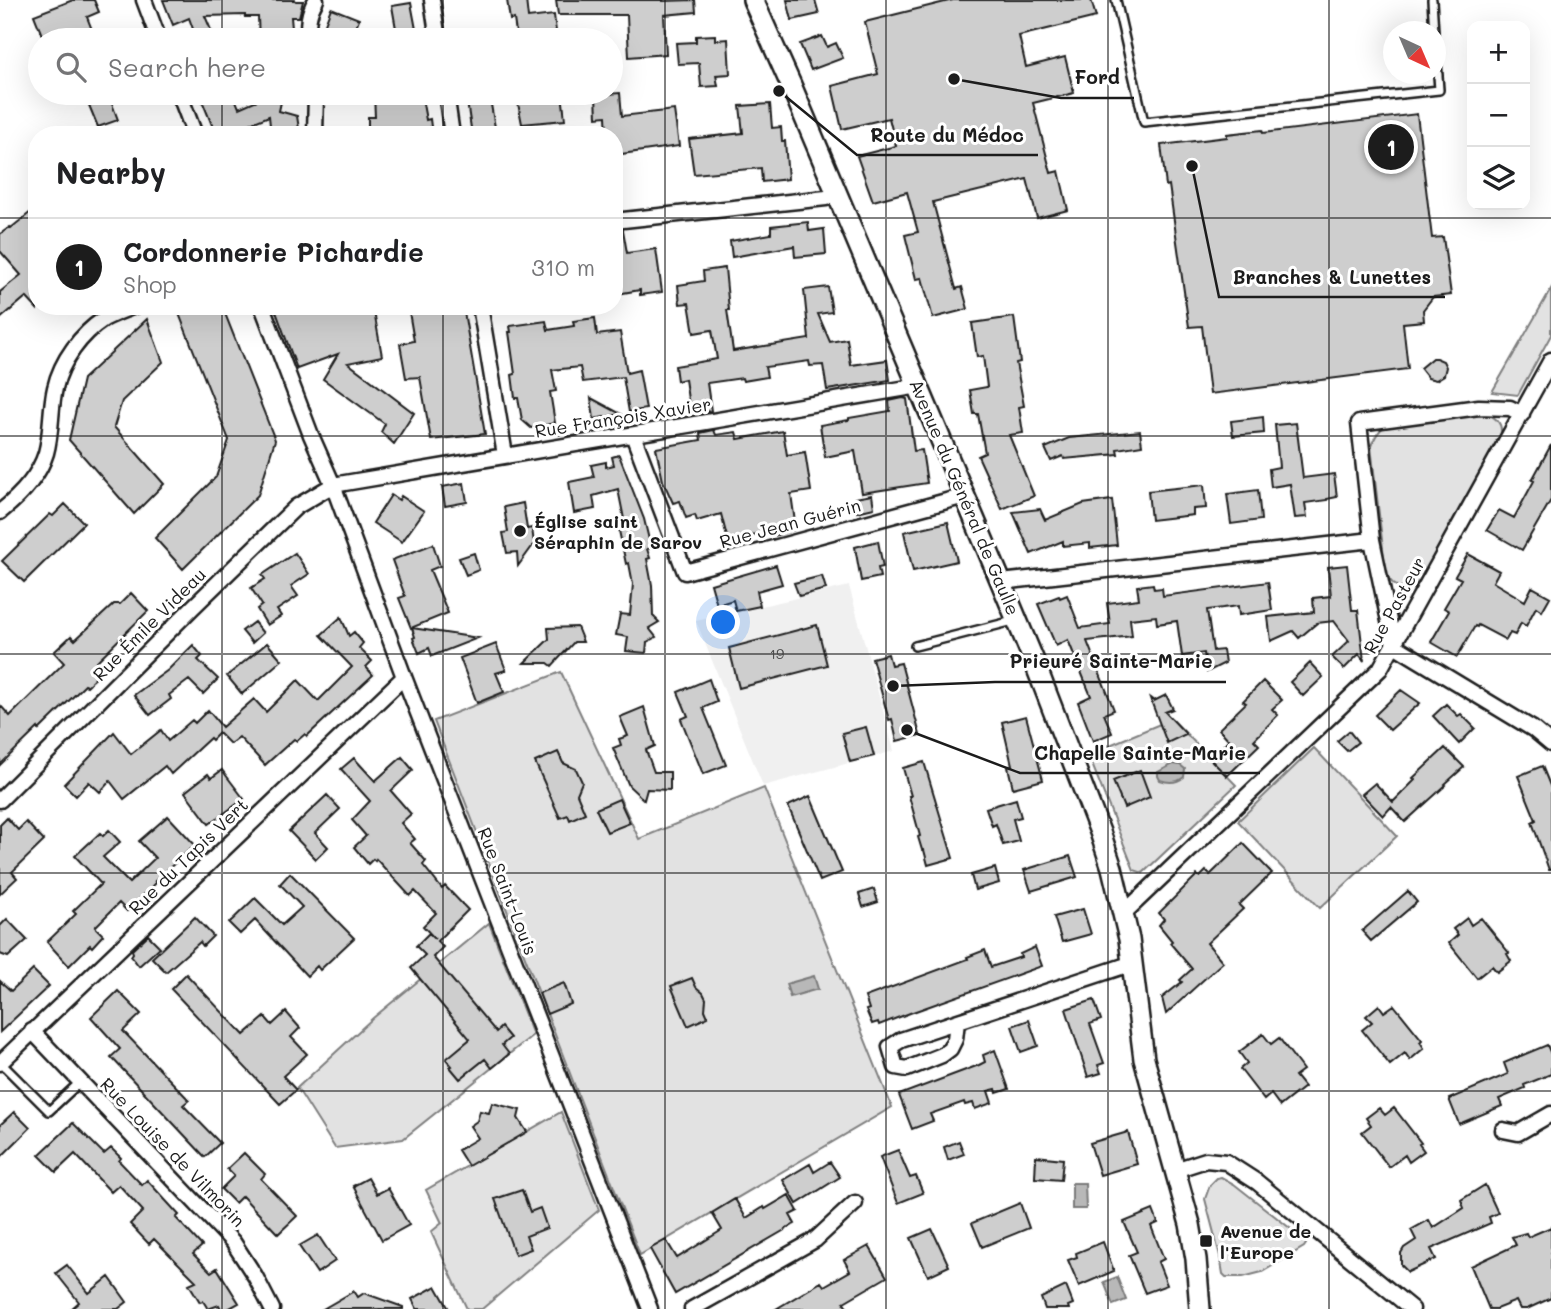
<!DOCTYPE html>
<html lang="en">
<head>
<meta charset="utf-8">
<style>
	:root { --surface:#fff; --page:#f2f2f2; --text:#202124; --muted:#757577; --line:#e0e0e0; --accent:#1c1c1c }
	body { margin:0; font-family:Mali,sans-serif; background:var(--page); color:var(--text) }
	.controls { position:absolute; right:21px; top:21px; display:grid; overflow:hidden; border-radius:14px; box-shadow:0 7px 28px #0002 }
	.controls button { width:63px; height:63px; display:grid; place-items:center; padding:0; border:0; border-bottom:2px solid var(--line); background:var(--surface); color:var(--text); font:35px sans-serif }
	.compass { position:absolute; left:1383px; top:21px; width:63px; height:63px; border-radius:50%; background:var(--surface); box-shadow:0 7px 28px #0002; rotate:136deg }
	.you { position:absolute; left:724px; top:623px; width:24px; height:24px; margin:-18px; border:5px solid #fff; border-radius:50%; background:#1a73e8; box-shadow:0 0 0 10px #1a73e833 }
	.badge { display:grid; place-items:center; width:46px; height:46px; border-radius:50%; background:var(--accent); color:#fff; font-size:23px; font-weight:700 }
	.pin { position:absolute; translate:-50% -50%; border:4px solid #fff; box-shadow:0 2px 7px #0006 }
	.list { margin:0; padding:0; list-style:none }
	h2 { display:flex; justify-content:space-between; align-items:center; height:91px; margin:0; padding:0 28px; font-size:30px }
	h2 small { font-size:23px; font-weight:400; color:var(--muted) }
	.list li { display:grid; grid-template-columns:46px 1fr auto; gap:21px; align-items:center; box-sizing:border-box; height:98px; padding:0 28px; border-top:2px solid var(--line) }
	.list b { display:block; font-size:26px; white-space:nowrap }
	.list p { margin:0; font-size:23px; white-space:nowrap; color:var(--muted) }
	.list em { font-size:23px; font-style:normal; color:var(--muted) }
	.icon { flex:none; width:38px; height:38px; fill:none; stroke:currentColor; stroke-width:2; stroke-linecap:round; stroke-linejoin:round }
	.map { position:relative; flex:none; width:1551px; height:1309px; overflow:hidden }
	.search { position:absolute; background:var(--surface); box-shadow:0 7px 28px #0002; left:28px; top:28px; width:595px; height:77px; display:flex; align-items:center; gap:18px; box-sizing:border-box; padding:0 24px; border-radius:38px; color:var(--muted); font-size:26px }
	.panel { position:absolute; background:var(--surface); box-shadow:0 7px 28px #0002; left:28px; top:126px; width:595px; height:189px; border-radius:28px }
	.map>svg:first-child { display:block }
	.built { fill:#f0f0f0 }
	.green { fill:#e2e2e2; stroke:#7f7f7f; stroke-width:2 }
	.water { fill:#b8b8b8; stroke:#7a7a7a; stroke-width:2 }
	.building { fill:#cecece; stroke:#1c1c1c; stroke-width:2 }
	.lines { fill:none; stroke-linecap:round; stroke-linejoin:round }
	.lane-casing { stroke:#1c1c1c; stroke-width:12 }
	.street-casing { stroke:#1c1c1c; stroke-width:19 }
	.secondary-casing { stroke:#1c1c1c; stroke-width:24 }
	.lane { stroke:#fff; stroke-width:7 }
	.street { stroke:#fff; stroke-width:14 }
	.secondary { stroke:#fff; stroke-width:19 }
	.grid { fill:none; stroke:#1c1c1c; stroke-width:2; stroke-opacity:0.55 }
	.poi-dot { fill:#1c1c1c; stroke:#fff; stroke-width:2.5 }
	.labels { text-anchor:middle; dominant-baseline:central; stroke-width:6; stroke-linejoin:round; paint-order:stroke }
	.number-label { font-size:14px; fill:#484848 }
	.street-label { font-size:18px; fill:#1c1c1c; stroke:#fff }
	.poi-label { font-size:18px; font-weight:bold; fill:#1c1c1c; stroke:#fff; text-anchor:start }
	.leader { fill:none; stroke:#1c1c1c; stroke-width:2.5 }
	.callout-dot { fill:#1c1c1c; stroke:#fff; stroke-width:2.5 }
	.callout-label { font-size:19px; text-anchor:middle; font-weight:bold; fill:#1c1c1c; stroke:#fff; stroke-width:6; stroke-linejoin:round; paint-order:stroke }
</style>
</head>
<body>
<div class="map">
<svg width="1551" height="1309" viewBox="0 0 1551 1309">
	<rect width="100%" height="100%" fill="#fff"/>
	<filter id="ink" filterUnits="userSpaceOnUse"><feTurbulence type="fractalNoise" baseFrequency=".0143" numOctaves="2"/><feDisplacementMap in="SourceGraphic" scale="14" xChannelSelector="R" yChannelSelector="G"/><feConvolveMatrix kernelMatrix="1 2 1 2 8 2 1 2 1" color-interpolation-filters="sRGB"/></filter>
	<g filter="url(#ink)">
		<!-- built -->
		<path class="built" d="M849,586L894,751L763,786L696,621Z"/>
		<!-- green -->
		<path class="green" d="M1551,289V335L1518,395L1492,392Z
			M1485,413C1496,417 1504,424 1500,437L1422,580C1407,592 1395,591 1386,574L1371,446C1375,437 1378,431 1386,425Z
			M561,672L639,839L764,788L892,1107L640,1255L434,721Z
			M1172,719L1236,785L1143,873L1134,870L1088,754Z
			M1314,748L1397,836L1320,908L1238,821Z
			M489,923L533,1035L403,1139L335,1148L297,1088L373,1018Z
			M561,1112L599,1210L482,1309H467L431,1232L442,1223L426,1190Z
			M1221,1177L1234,1184L1305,1240L1306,1244L1304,1247L1262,1272L1243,1277H1226L1223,1274L1220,1256L1205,1199L1210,1185L1217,1178Z"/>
		<!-- water -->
		<path class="water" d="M1173,764L1180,765L1185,769L1184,777C1177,783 1168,783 1160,780L1158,776V772Z
			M814,976L818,989L790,997L786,984Z
			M1072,1183H1085L1086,1209H1072Z
			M1117,1277L1126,1300L1113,1305L1104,1282Z"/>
		<!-- building -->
		<path class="building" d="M73,0H94L99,12L87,17L96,40H44L34,15Z
			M163,0H295L296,1H303L299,17H291L293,40H259L258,17H245V15L205,16L214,37L212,38L213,40H197L189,18L173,25Z
			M507,0H526L528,18L554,15L557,40H517L514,19L510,20Z
			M556,0H663V1L695,0L696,12L664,15L666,54L629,57L627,15H558Z
			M787,0H815L819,14L792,20Z
			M953,0H1091L1096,17L1019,36L1026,67L1065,57L1074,93L1033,103L1051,173L1059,171L1068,210L1037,218L1027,179L933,202L956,289L962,287L968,309L933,318L922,278L916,279L905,235L918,232L907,192L873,201L857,156L896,146L889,118L842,129L832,86L878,74L865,22Z
			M411,3L418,40H398L392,6Z
			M331,8L359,19L351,40H329V32L323,29Z
			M715,35V40L728,39L730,74L716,75L718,86L701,87L699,63L678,64L676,43L696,42V36Z
			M822,36L827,47L836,43L843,58L811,70L800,44Z
			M84,93H108L118,120L98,127Z
			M199,93H233L239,108L264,97V93H283L279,111L297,116L300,135H271L269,116L235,130L237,135H216Z
			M374,93H421L426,120L430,119L432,135H368V117H375Z
			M478,93H489L496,133L472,135L466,95Z
			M516,93H562L565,120L522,124Z
			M620,93L622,116L674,110L679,146L614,155V135H607L606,116L597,117L596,95Z
			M770,104L772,128L781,127L782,141H785L788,179L762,182L761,168L694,174L689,139L743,133L740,106Z
			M1417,114L1432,238L1443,237L1451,295L1433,297L1423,310L1424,321L1403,323L1408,369L1210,394L1202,326L1189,327L1169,185L1166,186L1161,145L1227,137V134L1262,130L1263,133Z
			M37,207V309L26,297L0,319V292L21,275L0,251V234L10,227L11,228Z
			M808,222L809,231L824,229L826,254L795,257L794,246L732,257L730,241L771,234V226Z
			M623,230L627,253L656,249L662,292L640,295V290L617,294L614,276V231Z
			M725,268L729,310H727L733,351L809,339L804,290L828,287L832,312L818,314L830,342L847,339L851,365L887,360L890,380L827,390L823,365L810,366L809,361L765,367L767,377L743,381L742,378L707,383L711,411L697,414V412L690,413L685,379L677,381L675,366L717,359L712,330L694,333L689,303L680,304L678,285L704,281L703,271Z
			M176,306H222L275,440L258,495L183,569L155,538L216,477L229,440Z
			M274,306H373L382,356L348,363L414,413L394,444L381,432L385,424L323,379L338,354L297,369Z
			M408,306H463L485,434L431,440L420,377L406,378L400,344L414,341Z
			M1014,317L1020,362L1016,363L1024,406L1019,407L1023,433L1009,435L1034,496L1002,509L978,456L985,453L978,414H974L970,390L987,387L983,356L977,357L972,323Z
			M595,318L597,335L620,332L627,373L639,370L646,409L629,412L623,377L583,382L580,367L552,370L556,391L550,392L555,423L531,428L522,420L518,398H515L512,375L515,374L509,332H511L510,326L546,321L548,330L574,326L573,321Z
			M147,319L163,362L122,401L114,427L164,484L134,514L69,440L83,379Z
			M1432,358H1436L1443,361L1446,367L1444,375L1436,380L1428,378L1420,368Z
			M591,398L621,414L594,419Z
			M903,398L907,399L914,451L922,450L927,483L862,493L855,451L825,457L820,425L849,420V418L890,411L889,401Z
			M1263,417L1264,433L1233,436L1231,421Z
			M1296,423L1303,478L1334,474L1337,497L1327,499V500L1305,503L1307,517L1295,518L1290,484L1271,487L1269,469L1279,467L1275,425Z
			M714,430L716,435L736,432L738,439L783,431L787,455L805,452L811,491L791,494L796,529L774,536L773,530L728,541L721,514L697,521L695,515L686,518L680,501L673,503L663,481L656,448L701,440L700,433Z
			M1140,431L1142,445L1117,449L1118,454L1064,459L1063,456L1051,461L1045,448L1069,438Z
			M1551,445V500L1522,550L1487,530L1499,510L1514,518L1534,481L1532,480Z
			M619,455L644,519L651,548L647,549L650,558L647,559L652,585L653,616L659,622L649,628L656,637L647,642L646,653L626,651L628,637L616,635L620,614L630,615L633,584L629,563L626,564L617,521L624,519L618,489L593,496L595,509L574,513L569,482L594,477L591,465L606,462V467L614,465L612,457Z
			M464,483L467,502L445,506L442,487Z
			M1204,485L1206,508L1193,509V515L1151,520L1148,491Z
			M1258,490L1261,520L1231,524L1227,494Z
			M391,495L399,500L401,496L424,511L402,542L373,523Z
			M872,495L874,508L857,512L855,498Z
			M1112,500L1117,545L1090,548V543L1063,546V541L1031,554L1013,512L1040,509L1045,520L1083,504Z
			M523,503L527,529L532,528L534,544L518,566L517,552L507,553L503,533L508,532L504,507Z
			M65,504L84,523L24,582L2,561L50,514L53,516Z
			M948,522L957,561L913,571L904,532Z
			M878,541L883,567L878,568L880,577L861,581L855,547Z
			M433,544L440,566L430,570L448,613L411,628L399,598L405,596L392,560Z
			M295,553L309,574L291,586L298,596L277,610L281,616L267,625L257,609L262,605L251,588L265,579L262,575Z
			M474,553L479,570L466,575L459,558Z
			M1468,554L1499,571L1493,582L1525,601L1532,587L1550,597L1542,611L1536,607L1526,626L1521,623L1515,635L1510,633L1506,640L1478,625L1477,627L1475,626L1457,657L1431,642L1449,611L1444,608L1461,579L1455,576Z
			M776,565L782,584L757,591L760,606L736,611L733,600L717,605L711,584Z
			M1347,565L1352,610H1358L1364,661L1359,654L1344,669L1332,657L1349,641L1334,621L1317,623L1299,638L1293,631L1271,641L1268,617L1314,612L1313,598L1331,596L1328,567Z
			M822,576L826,589L799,596L794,583Z
			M1268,582L1272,610L1239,615L1238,606L1207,610L1213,651L1223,650L1225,663L1207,672L1204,653L1182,656L1177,621L1157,624L1156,616L1130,619L1132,636L1087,641L1114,710L1104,714L1112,733L1093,741L1078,702L1091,696L1068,640L1056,646L1038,604L1059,596L1060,598L1067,595L1080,628L1110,624L1107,603L1139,599L1137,586L1153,584L1154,589L1162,588L1163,596Z
			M131,593L148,611L96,662L104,670L87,686L85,685L39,730L38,728L0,765V705L10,716L64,663L54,652L71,636L75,640L114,604H120Z
			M341,617L349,636L354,632L363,643L359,648L372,661L366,667L373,675L307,736L305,734L297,741L294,739L265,765L239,737L230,744L219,733L212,740L210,738L171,774L165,766L124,799L110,781L100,792L89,782L76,796L64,784L114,732L131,754L161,730L168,741L192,720L195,723L208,710L222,727L254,699L266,712L298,680L318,701L352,667L321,635Z
			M254,622L263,633L252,643L242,631Z
			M817,625L827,665L739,688L729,648Z
			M577,627L583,642H574L552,666L548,663H524L549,639L548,628Z
			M412,628L478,638L432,656L429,648L419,653L413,638L415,637Z
			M267,643L282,660L242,694L227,676Z
			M496,644L506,670L496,673L504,692L477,703L460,658Z
			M193,645L202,656L198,660L218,679L203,694L189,680L169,695L171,699L150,715L134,695L168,670Z
			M888,654L891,665L901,663L920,735L897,741L892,719L889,720L872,658Z
			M1310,663L1323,677L1303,696L1290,682Z
			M709,679L717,702L703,708L726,765L703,774L681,719L688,716L678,692Z
			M1263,681L1282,700L1272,709L1278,715L1254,740L1259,745L1227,776L1209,758L1229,740L1219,729L1246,703L1243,701Z
			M1401,690L1420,703L1390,730L1375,715Z
			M1166,695L1173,709L1165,712L1186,734L1167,743L1150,698L1154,701Z
			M1446,704L1458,716L1461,714L1475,728L1459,744L1433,716Z
			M644,707L655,746L646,750L654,772H670V790L647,789L644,800L629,786L613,748L621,745L619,739L628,736L620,717Z
			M1026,716L1043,780L1013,788L1008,767L1012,765L1002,722Z
			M866,727L874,756L850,762L842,733Z
			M1349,731L1358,742L1347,751L1337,741Z
			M1445,748L1464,767L1445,784L1446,785L1405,822L1391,807L1383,816L1362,794L1375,783L1393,802L1415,780L1413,778Z
			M558,752L563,763L576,769L582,782L577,794L585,813L570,820L568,815L560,818L535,762Z
			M402,757L413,770L391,791L411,814L401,823L415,839L410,843L426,861L423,865L442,889L445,886L468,910L437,941L443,947L433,957L496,1032L501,1027L510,1038L502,1045L509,1054L492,1068L485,1059L460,1079L450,1067L452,1066L446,1059L470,1039L411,968L425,955L416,946L429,933L435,939L423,926L436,913L415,891L410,896L376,859L375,861L373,859L368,864L354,847L366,836L352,820L370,801L341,769L354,758L375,781Z
			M924,762L953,858L928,865L924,850H922L918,837L920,836L909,796H911L903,768Z
			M1542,766L1551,788V870H1549L1532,822L1536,820L1518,776Z
			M222,770L244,799L209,824L185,792L208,774L211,778Z
			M1140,770L1150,797L1124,808L1113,781Z
			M327,795L340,809L315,833L328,847L316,859L289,831Z
			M810,796L842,872L820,881L788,806Z
			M619,799L630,823L607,832L596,809Z
			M1016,799L1021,817L1013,819L1019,841L1003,845L996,824L992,826L986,808Z
			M168,816L195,845L155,881L157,882L127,911L119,903L95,927L103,935L92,947L90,945L69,966L47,942L76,914L73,911L101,884L75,856L100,833L103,836L109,830L120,842L103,857L129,883L155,858L139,841Z
			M7,818L18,830L26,822L44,841L12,872L17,878L0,894V825Z
			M1243,843L1272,873L1239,905L1243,909L1207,943L1223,962L1166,1014L1162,998L1182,982L1180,980L1192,969L1170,943L1172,941L1159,925L1164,919L1159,913L1197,875L1200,877L1206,871L1210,875Z
			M1070,856L1077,877L1031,891L1024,870Z
			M995,868L999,883L975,890L971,875Z
			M290,873L354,938L320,970L317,966L307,976L255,920L240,934L229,923L255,898L282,925L302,907L280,884Z
			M874,889L878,902L863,907L859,894Z
			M1408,891L1417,902L1371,941L1362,931Z
			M1083,909L1091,934L1062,942L1054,917Z
			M195,917L213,936L203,946L200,942L166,972L152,958Z
			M1467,918L1471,925L1481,918L1509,953L1507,954L1511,961L1497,972L1492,966L1477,978L1449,943L1458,935L1453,929Z
			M7,919L27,940L8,957L0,954V926Z
			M148,935L160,947L139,966L131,956L133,953L132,950Z
			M1035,947L1042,966L910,1013L879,1025L878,1022L872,1024L866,1010L869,1009L865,997L968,959L967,957L985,950L991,967L1021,957L1020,954Z
			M33,970L49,986L0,1032V981L11,991Z
			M186,974L244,1035L265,1017L272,1025L286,1012L300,1028L291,1037L307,1054L283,1076L296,1090L280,1104L171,989Z
			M692,978L696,987L703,993L706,999L705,1010L708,1017L688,1026L671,986Z
			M564,983L571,1004L547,1014L539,993Z
			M118,991L141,1014L123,1031L189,1100L183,1105L220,1143L205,1157L111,1057L120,1049L91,1017Z
			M1094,1000L1101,1020L1090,1024L1104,1063L1098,1065L1101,1073L1088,1077L1066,1009Z
			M1379,1005L1384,1012L1394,1005L1422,1040L1420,1042L1424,1048L1410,1060L1405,1053L1390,1065L1362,1030L1372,1022L1366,1016Z
			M1029,1020L1038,1046L1021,1052L1012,1026Z
			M1263,1034L1271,1044L1279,1038L1303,1070L1295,1076L1304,1087L1280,1106L1271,1094L1264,1100L1240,1069L1247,1063L1239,1052Z
			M1547,1045L1551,1054V1074L1524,1085L1525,1088L1499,1099L1502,1106L1459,1124L1449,1099L1508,1074L1504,1063Z
			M995,1050L1009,1089L997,1093L996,1089L988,1091L992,1103L975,1109L973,1103L965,1105L964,1102L930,1114L933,1121L912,1129L899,1095L979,1065L985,1062L983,1055Z
			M492,1103L520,1110L518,1118L527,1132L468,1166L458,1150L478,1138L470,1126L477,1121L480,1111L489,1113Z
			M1379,1108L1385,1115L1394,1108L1421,1143L1419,1144L1424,1151L1409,1162L1405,1155L1389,1167L1362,1132L1371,1125L1366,1118Z
			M14,1112L30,1128L0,1158V1125Z
			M73,1123L104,1154L111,1148L121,1158L119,1161L142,1185L147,1180L179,1215L176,1218L202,1246L193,1254L211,1272L217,1268L239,1303L228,1309H221L219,1305L208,1309L203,1301L200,1302L189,1284L196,1281L154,1239L149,1244L130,1224L143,1211L119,1185L111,1192L75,1154L56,1172L39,1155Z
			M1128,1132L1137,1164L1100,1175L1090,1143Z
			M959,1141L964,1154L948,1160L944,1147Z
			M898,1150L910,1178L916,1176L923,1193L898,1203L880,1157Z
			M244,1153L265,1174L261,1179L297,1216L278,1234L242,1196L235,1203L221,1189L234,1176L227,1169Z
			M1036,1156L1063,1159L1061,1180L1035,1178Z
			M830,1162L840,1177L797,1204L783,1180L810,1164L814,1172Z
			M368,1178L377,1194L388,1188L409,1225L382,1240L353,1186Z
			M1485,1185L1498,1213L1489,1217L1491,1223L1431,1249L1436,1259L1408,1272L1401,1265V1253L1404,1248L1416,1240L1411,1230L1429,1220L1433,1228L1464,1208L1461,1200Z
			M522,1190L530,1212L540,1208L547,1228L526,1236L531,1249L515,1255L495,1199Z
			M789,1195L798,1211L790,1215L795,1224L675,1294L650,1249L666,1240L677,1258L722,1230L712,1213L735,1199L746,1218L764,1207L765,1209Z
			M1020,1203L1029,1228L982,1247L972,1223Z
			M1153,1210L1158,1223L1151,1226L1164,1259L1158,1262L1167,1285L1145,1293L1129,1255L1137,1252L1124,1222Z
			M1551,1227V1298L1527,1309H1520L1516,1301L1496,1309H1489L1471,1266L1516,1245L1512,1237L1526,1233L1528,1237Z
			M932,1229L949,1266L928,1276L911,1238Z
			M318,1235L335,1261L317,1273L299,1246Z
			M1103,1242L1114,1271L1079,1286L1068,1260L1077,1257L1076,1253Z
			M869,1246L887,1277L844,1302L848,1309H776L821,1282L824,1286L850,1271L844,1260Z
			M67,1265L89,1293L109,1277L127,1302L118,1309H71L79,1302L56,1273Z
			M436,1286L449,1309H417L412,1299Z
			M1066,1286L1073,1304L1068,1306L1069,1309H1045L1041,1298Z
			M354,1291L358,1297L364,1293L403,1307V1309H323Z"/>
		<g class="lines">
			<!-- lane casing -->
			<g class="lane-casing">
				<path id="lane" d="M1116,0L1144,122L1439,90L1436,47
					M1432,0L1434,32
					M915,646L1017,620
					M1,1063L49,1111L80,1082"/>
			</g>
			<!-- street casing -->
			<g class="street-casing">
				<path id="street" d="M144,0L159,40
					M432,0L438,40
					M309,40C307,25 308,13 316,0
					M179,93L195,135
					M446,93L452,135
					M315,135L316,93
					M614,221L826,198L836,194
					M262,306L311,435L333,485L404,677L650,1309
					M480,306L505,455
					M633,435L685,572L965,496
					M0,512C19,497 39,476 46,453C52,432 50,409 55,388C61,361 81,334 104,319C113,314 125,310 134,306
					M1001,582L1372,540
					M1394,645L1372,540L1359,423L1479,407L1510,408L1522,414
					M1394,645L1533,729L1551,744
					M0,800L192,608L296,507L333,485L919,386
					M1124,913L1380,669L1551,360
					M957,1022L955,1039L950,1049L942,1055L907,1069L896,1067L890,1047L901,1040L1133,963
					M32,1031L233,1242L255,1276L272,1309
					M0,1063L404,677
					M1503,1130L1518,1133L1551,1114
					M1175,1170L1206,1160L1226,1162L1257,1182L1412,1309
					M692,1309L815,1240L855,1203"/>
			</g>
			<!-- secondary casing -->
			<g class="secondary-casing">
				<path id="secondary" d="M753,0L791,85L1001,582L1034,661L1100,832L1112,868L1129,939L1144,1059L1190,1224L1196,1259L1200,1309"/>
			</g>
			<!-- lane -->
			<use href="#lane" class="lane"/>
			<!-- street -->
			<use href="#street" class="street"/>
			<!-- secondary -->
			<use href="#secondary" class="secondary"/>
		</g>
	</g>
	<!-- grid -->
	<path class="grid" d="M222,0V40M443,0V40M665,0V1309M886,0V1309M1108,0V1309M1329,0V1309M222,93V135M443,93V135M0,218H37M614,218H1551M222,306V1309M443,306V1309M0,436H1551M0,654H1551M0,873H1551M0,1091H1551"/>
	<!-- markers -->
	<g class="poi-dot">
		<circle cx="520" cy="531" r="7"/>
		<rect x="1199" y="1234" width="14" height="14" rx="3.5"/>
	</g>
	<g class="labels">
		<!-- number labels -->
		<g class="number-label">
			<text x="777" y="653">19</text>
		</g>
		<!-- street labels -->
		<g class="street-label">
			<text transform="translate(623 417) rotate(-9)">Rue François Xavier</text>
			<text transform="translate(965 497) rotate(67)">Avenue du Général de Gaulle</text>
			<text transform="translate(790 523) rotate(-15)">Rue Jean Guérin</text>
			<text transform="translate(1394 605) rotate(-61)">Rue Pasteur</text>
			<text transform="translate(149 624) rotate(-45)">Rue Émile Videau</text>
			<text transform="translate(188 856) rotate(-44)">Rue du Tapis Vert</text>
			<text transform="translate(508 891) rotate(69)">Rue Saint-Louis</text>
			<text transform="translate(173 1152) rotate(46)">Rue Louise de Vilmorin</text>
		</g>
		<!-- poi labels -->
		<g class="poi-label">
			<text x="534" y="521">Église saint<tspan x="534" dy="21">Séraphin de Sarov</tspan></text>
			<text x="1220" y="1231">Avenue de<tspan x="1220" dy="21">l'Europe</tspan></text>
		</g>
	</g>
	<!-- callouts -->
	<path class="leader" d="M954 79L1061 98H1134M779 91L857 155H1038M1192 166L1219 297H1445M893 686L995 682H1226M907 730L1020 773H1260"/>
	<g class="callout-dot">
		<circle cx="954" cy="79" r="7"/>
		<circle cx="779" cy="91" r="7"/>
		<circle cx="1192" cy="166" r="7"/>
		<circle cx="893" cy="686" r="7"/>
		<circle cx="907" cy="730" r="7"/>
	</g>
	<g class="callout-label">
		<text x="1097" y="84">Ford</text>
		<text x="947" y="142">Route du Médoc</text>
		<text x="1332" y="284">Branches &amp; Lunettes</text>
		<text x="1111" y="668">Prieuré Sainte-Marie</text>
		<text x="1140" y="760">Chapelle Sainte-Marie</text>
	</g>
</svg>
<div class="controls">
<button>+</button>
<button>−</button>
<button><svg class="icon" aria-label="layers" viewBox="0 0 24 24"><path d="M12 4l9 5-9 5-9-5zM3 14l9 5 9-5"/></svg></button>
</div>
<svg class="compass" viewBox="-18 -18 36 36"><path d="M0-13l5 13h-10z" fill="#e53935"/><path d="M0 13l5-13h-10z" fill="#757577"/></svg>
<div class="you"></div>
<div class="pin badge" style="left:1391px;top:147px">1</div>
<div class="search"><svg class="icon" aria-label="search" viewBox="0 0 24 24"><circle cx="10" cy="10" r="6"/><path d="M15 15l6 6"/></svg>Search here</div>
<section class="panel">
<h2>Nearby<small></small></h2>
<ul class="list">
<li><span class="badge">1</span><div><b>Cordonnerie Pichardie</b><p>Shop</p></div><em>310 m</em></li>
</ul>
</section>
</div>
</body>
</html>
